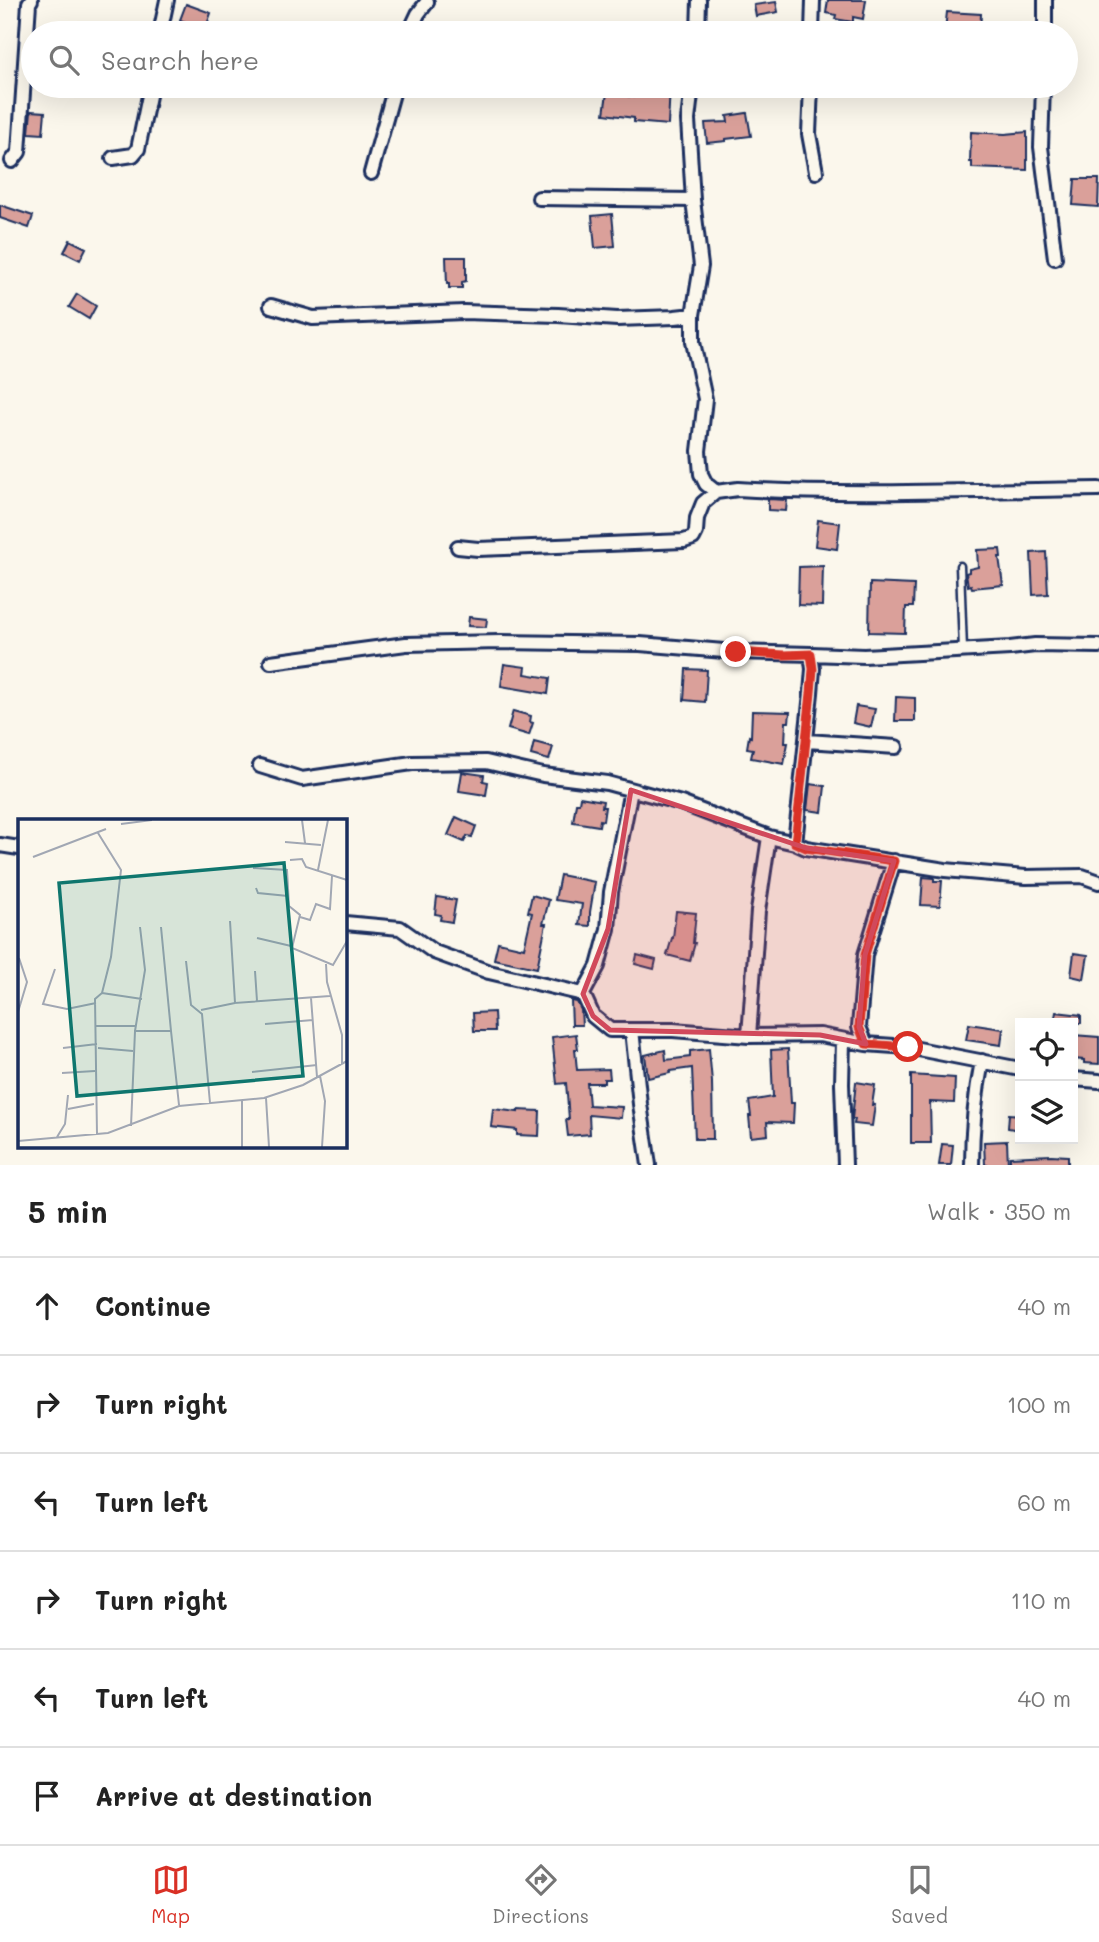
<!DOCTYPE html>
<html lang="en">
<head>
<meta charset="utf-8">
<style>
	:root { --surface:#fff; --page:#f6f6f6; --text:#222; --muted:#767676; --line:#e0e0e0; --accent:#d93025 }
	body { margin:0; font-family:Mali,sans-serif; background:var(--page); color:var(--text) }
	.controls { position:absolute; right:21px; bottom:21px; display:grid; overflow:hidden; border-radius:0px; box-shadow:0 7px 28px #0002 }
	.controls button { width:63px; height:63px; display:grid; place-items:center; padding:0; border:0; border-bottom:2px solid var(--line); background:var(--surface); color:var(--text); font:35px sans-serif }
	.stop { position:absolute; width:21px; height:21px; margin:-16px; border:5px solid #d93025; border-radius:50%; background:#fff }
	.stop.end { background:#d93025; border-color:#fff; box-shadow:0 2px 7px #0008 }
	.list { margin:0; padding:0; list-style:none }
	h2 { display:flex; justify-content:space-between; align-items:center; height:91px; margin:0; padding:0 28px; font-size:30px }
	h2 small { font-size:23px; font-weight:400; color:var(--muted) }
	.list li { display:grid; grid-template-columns:46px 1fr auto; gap:21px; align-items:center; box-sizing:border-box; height:98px; padding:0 28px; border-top:2px solid var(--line) }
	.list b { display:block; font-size:26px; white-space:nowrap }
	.list em { font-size:23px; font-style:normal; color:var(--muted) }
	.icon { flex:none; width:38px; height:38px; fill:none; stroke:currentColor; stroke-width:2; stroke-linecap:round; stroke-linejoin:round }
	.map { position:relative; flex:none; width:1099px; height:1165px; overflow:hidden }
	.search { position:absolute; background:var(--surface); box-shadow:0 7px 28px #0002; left:21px; right:21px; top:21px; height:77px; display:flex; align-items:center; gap:18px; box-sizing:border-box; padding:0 24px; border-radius:38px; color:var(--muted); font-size:26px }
	.sheet { height:679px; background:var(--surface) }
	nav { display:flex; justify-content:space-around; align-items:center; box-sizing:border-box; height:98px; border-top:2px solid var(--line); background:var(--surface); font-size:19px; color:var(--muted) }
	nav a { display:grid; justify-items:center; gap:4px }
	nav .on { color:var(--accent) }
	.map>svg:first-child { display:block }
	.building { fill:#daa09a; stroke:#1b2f5e; stroke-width:2 }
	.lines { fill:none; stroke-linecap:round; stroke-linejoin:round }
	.service-casing { stroke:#1b2f5e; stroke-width:11 }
	.minor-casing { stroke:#1b2f5e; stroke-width:18 }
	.service { stroke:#fbf7ec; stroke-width:6 }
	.minor { stroke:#fbf7ec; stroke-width:12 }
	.route { stroke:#d93025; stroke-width:9 }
	.marked { fill:#d1495b; fill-opacity:0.2; stroke:#d1495b; stroke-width:5; stroke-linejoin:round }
	.inset-road { fill:none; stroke:#a1a7b3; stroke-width:2 }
	.view { fill:#0f766e; fill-opacity:0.15; stroke:#0f766e; stroke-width:3.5 }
	.inset-edge { fill:none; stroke:#1b2f5e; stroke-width:3.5 }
</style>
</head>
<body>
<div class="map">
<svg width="1099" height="1165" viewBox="0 0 1099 1165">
	<rect width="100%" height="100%" fill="#fbf7ec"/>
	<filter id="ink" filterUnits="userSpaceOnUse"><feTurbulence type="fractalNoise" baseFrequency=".0143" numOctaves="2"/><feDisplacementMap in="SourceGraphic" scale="14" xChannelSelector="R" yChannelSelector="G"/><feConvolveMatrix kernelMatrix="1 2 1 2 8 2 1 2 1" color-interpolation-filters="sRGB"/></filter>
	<g filter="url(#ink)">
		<!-- building -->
		<path class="building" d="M828,0H866L863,19L853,17V22L835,19L836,15L826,13Z
			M776,2L778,12L756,16L754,5Z
			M186,4L211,13L204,33H188L192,24L180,20Z
			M947,12L981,14L980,33L945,30Z
			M635,86H670L668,125L634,122V118L604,114L607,93L634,97Z
			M31,111L45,112L43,134L29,133Z
			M747,113L751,136L726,139V141L707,143L705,123L728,122L727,116Z
			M971,132L1005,134L1027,132V170L972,168V162H970Z
			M1075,179H1099L1098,207L1073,205Z
			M0,205L33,216L29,228L0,218Z
			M612,214L615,246L595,248L592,216Z
			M70,240L86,248L80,260L64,252Z
			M446,257H466V281L462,282V288H449V284H447Z
			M77,294L96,306L89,319L69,307Z
			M768,499L787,500L786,511L768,510Z
			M818,520L840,523L837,549L815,546Z
			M1000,549L1001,557H999L1003,585L972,588L971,585L968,586L966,573L969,572V569L978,567L977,550Z
			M1046,552L1048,594L1033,595L1031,553Z
			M823,566L822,606L798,605L799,567Z
			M870,583L914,585L913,607H906L905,633L869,632Z
			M469,617L487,619L486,627L468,626Z
			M504,664L526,667L525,674L550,678L548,694L501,686Z
			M686,669L707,670L705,702L684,700Z
			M896,697L915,698V721H895Z
			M856,706L875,709L871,727L853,723Z
			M513,711L531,716L530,722L533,723L529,735L508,729Z
			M752,711L790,712L789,722H786L785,743H788L784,764L751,758L753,749L747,748L749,736L751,737Z
			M534,742L553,747L549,760L531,755Z
			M462,772L484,775L483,781L488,782L486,795L459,791Z
			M810,784L825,786L822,812L807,810Z
			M580,797L603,801L602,807H605L603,821L600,820L599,826L573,822L576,803H579Z
			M456,817L476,826L472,837L467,836L464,842L448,835Z
			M560,875L595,882L590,912V926L579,925L582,904L555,900Z
			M923,877L934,878V881H942L940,906L921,905Z
			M532,895L549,900L543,924H546L537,968L494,959L498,942L524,948L532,913L528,912Z
			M437,897L456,900L452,922L440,920L441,915L435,914Z
			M676,911L696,913L693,943H695L690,961L667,955L672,938H673Z
			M1074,953L1088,955L1084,979L1071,976Z
			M637,955L656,960L654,969L635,964Z
			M571,1001L577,1002L581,1010L582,1025H572Z
			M494,1012L495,1031H474L473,1013Z
			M1056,1012L1081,1015V1023H1054Z
			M969,1024L1003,1029L1001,1045L966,1040Z
			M576,1034L578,1049H575L577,1070L609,1069L610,1079H604V1083H587L589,1105L622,1107L621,1118L589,1115L590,1134L568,1136L566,1119H569L566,1083L557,1084L552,1037Z
			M1073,1035L1099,1037V1064L1084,1063V1060L1073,1059Z
			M709,1049L712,1082L713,1139H695L692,1068L670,1071V1073L648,1078L645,1055L665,1050L666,1060L690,1057V1051Z
			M788,1049L791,1103H794L793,1123L767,1122L768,1135L751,1137L749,1116H751L749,1101L773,1097L771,1050Z
			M911,1075L955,1078L954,1103L930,1102L931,1143H911Z
			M856,1082L875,1085L872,1105H875L872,1126L854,1124L855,1119H852Z
			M493,1109L518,1112V1110L540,1111L539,1136L517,1135V1130L491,1127Z
			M1009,1114L1020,1115V1130L1008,1128Z
			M1007,1141L1008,1165H985L984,1142Z
			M942,1144L953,1145L951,1165H939Z
			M1051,1155L1068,1156V1165H1010V1157Z"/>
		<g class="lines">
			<!-- service casing -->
			<g class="service-casing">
				<path id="service" d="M960,566L963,650"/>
			</g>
			<!-- minor casing -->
			<g class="minor-casing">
				<path id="minor" d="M160,33L167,0
					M409,33L418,14L427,2
					M698,33L699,0
					M812,33L813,0
					M1045,33V0
					M811,86L809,134L816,172
					M1043,86L1041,147L1055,258
					M113,158L133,155L138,149L151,86
					M12,161L19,152L29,3L31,0
					M371,173L395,86
					M539,198L693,200
					M271,306L313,318L464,312L558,315L617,319L675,317L693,315L701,266L693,200L688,120L692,86
					M693,315V342L705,399L699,451L701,474L706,484L716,492
					M458,547L478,549L684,541L693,538L696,532L697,518L703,503L716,492L738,489C858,496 979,490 1099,489
					M811,654L864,656L1010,648L1035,645L1099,646
					M271,662L406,644L500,642L640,644L736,652L811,654L813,669L811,693L795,843L806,848L945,870L1026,877L1082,876L1099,882
					M807,741L896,747
					M260,766L302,779L412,763L486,762L543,775L607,783L681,803L769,837L795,843
					M0,845L19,848
					M345,923L400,928L434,952L489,972L583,994L593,1016L610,1030H673L749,1036L820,1035L866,1044L908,1047L1020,1069
					M583,994L598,966L608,929L611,892L631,790
					M632,1030L640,1104L649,1165
					M749,1036L758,911L769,837
					M843,1040L842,1084L845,1165
					M866,1044L859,1027L865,955L894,861
					M1073,1079L1099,1081
					M972,1165C972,1129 975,1096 982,1061"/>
			</g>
			<!-- service -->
			<use href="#service" class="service"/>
			<!-- minor -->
			<use href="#minor" class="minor"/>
		</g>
	</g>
	<g class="lines" filter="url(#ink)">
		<!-- route -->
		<path class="route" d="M736,652L784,655L811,654L813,669L811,693L795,843L806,848L894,861L865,955L859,1027L866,1044L908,1047"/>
	</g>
	<!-- marked area -->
	<path class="marked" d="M631,790L806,848L894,861L865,955L859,1027L866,1044L820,1035L610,1030L593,1016L583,994L608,929Z"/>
	<!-- overview -->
	<g transform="translate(18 819)">
		<rect width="329" height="329" fill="#fbf7ec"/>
		<path class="inset-road" d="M284,1L287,24M103,5L134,1M267,23L303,26M15,38L88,10M272,41L284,40L288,48L329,61M235,49L269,51L271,87L282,96L274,129L315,146L329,122M300,51L310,1M238,69L240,74L270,77M282,98L292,101L298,85L312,90L314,57M212,102L217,184L312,177M239,119L273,127M168,142L173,186L184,195L192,284M308,145L309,163L324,216V245M37,150L25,185L49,190L78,184M237,152L239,182M84,174L124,180M293,179L299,258M183,191L217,184M0,193L9,163L1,139M247,205L295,201M78,207H117M117,212L127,151L122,108M153,212L161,286M45,229L79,225M80,229L115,232M234,253L299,246M44,254L77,252M302,257L307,282L304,328M248,279L251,328M50,290L76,285M113,307L117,212H153L143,108M79,315L77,180L84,174L93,138L103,51L80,14M39,318L47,305L50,276M0,322L90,314L161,287L246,279L285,266L329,242M224,328V282"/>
		<path class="view" d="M266,44L285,257L59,277L41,64Z"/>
		<rect width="329" height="329" class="inset-edge"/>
	</g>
</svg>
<div class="controls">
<button><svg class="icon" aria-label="locate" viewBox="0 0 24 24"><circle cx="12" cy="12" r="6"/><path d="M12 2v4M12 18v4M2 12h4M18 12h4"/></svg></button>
<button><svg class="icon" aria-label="layers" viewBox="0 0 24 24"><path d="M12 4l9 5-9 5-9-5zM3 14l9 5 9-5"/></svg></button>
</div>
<div class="stop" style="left:908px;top:1047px"></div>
<div class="stop end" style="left:736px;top:652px"></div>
<div class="search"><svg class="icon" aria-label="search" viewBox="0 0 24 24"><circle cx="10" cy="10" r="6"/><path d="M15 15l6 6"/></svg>Search here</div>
</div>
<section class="sheet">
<h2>5 min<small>Walk · 350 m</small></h2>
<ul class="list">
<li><svg class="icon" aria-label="ahead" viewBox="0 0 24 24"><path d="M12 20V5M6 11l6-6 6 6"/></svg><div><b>Continue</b></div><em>40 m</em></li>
<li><svg class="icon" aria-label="right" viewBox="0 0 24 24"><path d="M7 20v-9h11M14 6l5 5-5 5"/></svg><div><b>Turn right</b></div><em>100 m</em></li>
<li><svg class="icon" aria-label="left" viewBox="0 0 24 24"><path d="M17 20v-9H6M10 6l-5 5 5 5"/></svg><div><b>Turn left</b></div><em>60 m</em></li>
<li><svg class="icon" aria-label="right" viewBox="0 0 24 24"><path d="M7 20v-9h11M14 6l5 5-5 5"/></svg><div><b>Turn right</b></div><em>110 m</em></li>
<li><svg class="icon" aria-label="left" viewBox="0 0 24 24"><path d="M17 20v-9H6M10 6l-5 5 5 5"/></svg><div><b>Turn left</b></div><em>40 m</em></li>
<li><svg class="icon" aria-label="arrive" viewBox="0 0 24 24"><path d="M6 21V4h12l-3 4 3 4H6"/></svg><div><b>Arrive at destination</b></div></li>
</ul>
</section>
<nav>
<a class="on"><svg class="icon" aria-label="map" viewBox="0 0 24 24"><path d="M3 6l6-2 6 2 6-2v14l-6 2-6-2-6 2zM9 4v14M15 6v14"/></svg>Map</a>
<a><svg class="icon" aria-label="directions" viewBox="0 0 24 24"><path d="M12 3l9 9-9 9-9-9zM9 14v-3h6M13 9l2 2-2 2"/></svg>Directions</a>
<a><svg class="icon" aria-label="saved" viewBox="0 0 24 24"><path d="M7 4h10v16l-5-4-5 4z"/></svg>Saved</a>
</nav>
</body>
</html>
